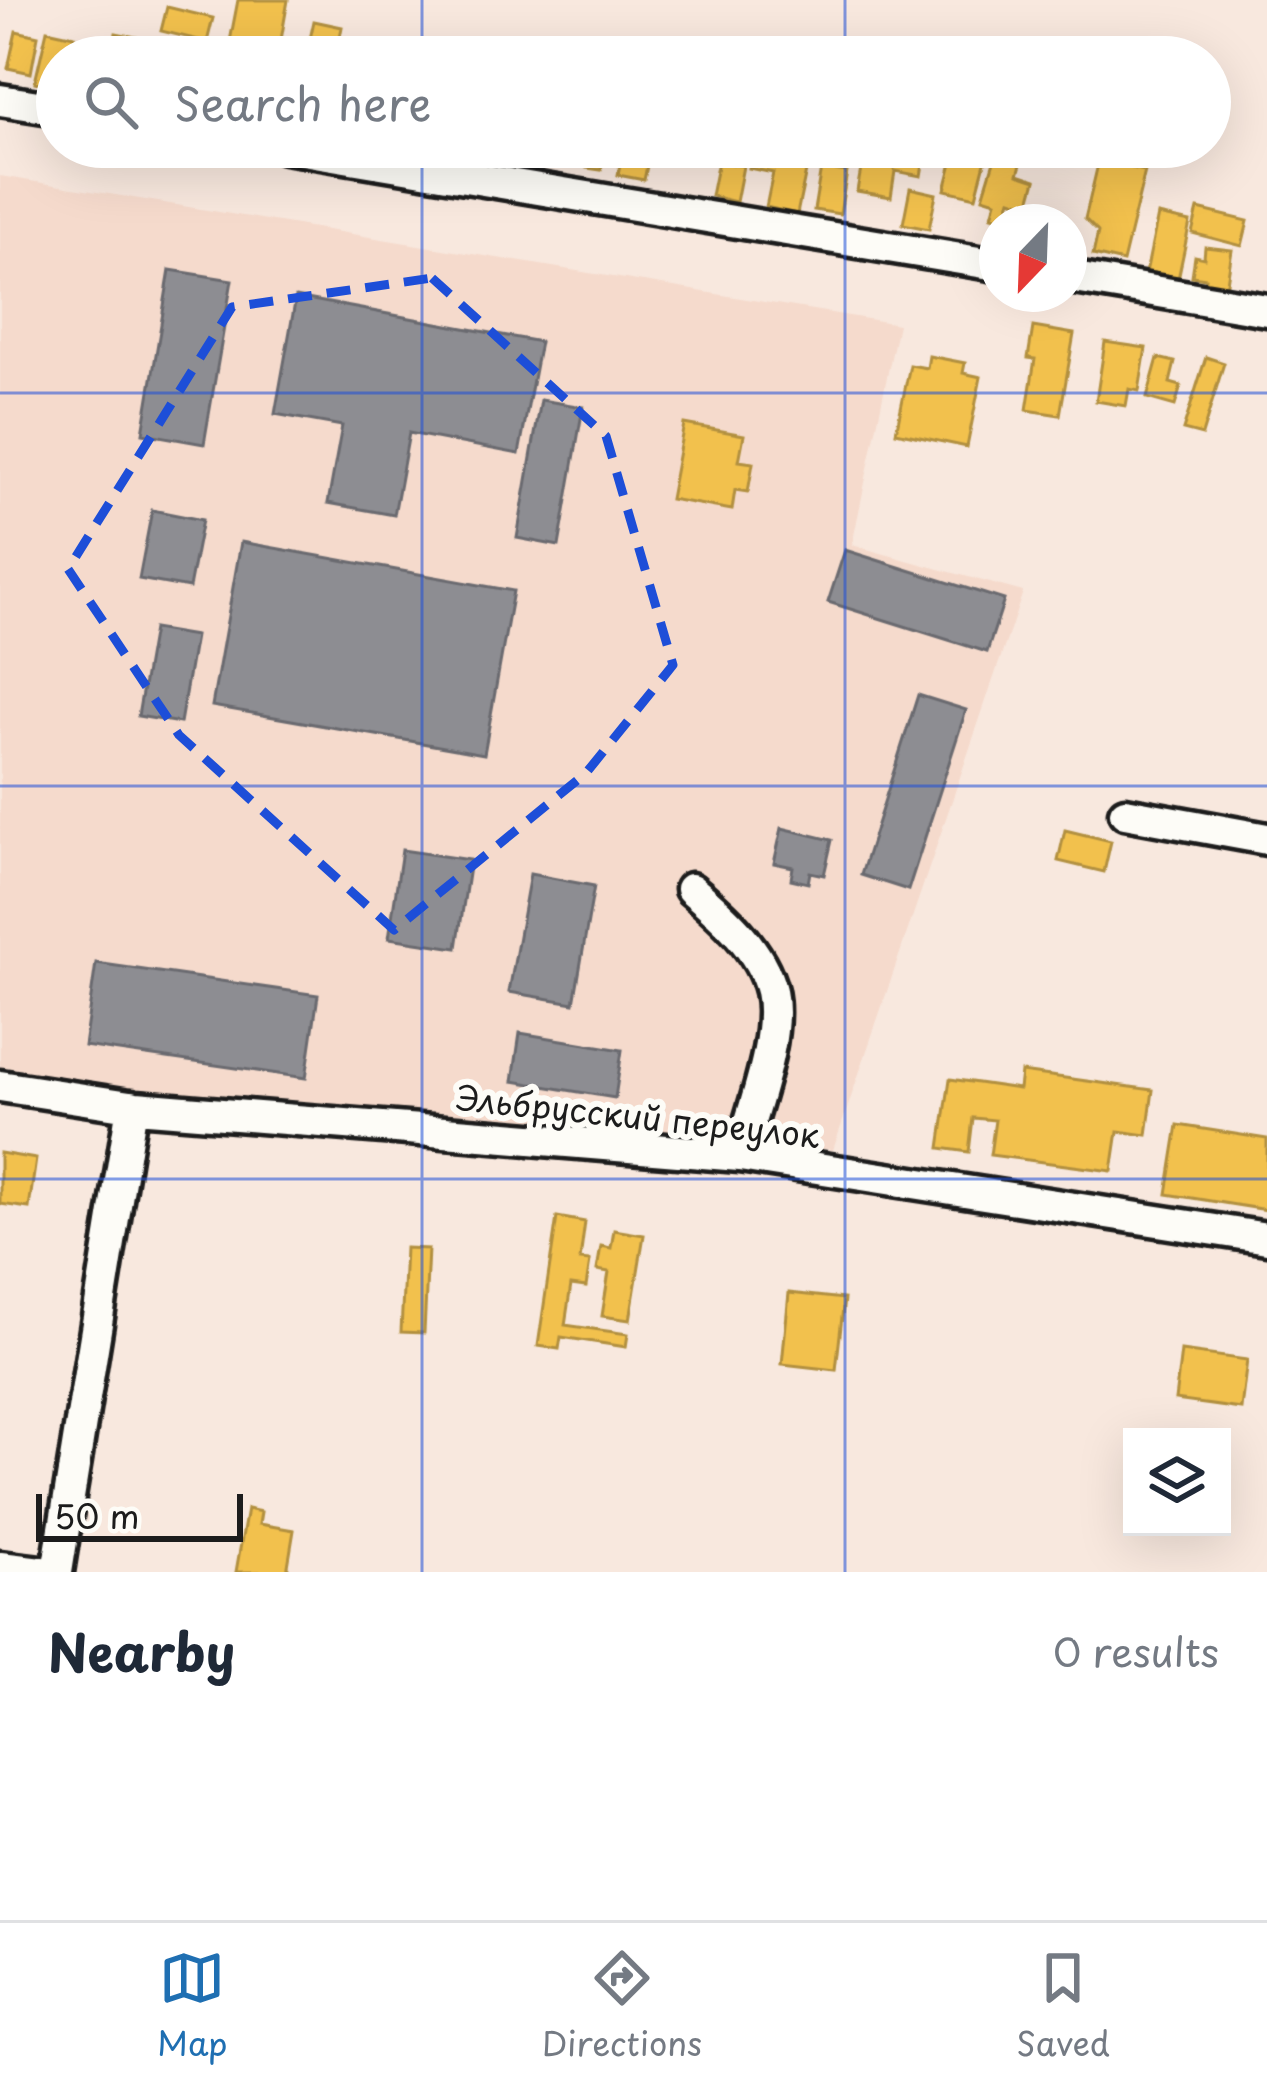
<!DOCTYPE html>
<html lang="en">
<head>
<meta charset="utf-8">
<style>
	:root { --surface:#fff; --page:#f6f6f7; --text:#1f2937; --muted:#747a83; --line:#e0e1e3; --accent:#1f6fb2 }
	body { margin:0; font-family:"Playpen Sans",sans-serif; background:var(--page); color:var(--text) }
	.controls { position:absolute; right:36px; bottom:36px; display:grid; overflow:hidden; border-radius:0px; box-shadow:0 12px 48px #0002 }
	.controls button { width:108px; height:108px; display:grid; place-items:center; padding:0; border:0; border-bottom:3px solid var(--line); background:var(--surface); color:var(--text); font:60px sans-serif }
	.compass { position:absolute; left:979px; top:204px; width:108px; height:108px; border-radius:50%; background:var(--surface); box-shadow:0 12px 48px #0002; rotate:203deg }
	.scale { position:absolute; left:36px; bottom:30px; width:207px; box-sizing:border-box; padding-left:12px; border:6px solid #1c1c1c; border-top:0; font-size:33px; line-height:42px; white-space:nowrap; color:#1c1c1c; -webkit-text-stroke:9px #fdfcf7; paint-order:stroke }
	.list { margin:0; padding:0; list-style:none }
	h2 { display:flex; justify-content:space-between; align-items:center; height:156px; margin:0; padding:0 48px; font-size:51px }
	h2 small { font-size:39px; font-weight:400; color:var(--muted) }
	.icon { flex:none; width:66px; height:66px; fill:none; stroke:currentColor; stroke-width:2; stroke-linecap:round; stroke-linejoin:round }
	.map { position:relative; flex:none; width:1267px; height:1572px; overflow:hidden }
	.search { position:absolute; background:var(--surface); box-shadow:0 12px 48px #0002; left:36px; right:36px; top:36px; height:132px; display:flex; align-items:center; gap:30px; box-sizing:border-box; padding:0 42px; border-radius:66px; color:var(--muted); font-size:45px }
	.sheet { height:348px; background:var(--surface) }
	nav { display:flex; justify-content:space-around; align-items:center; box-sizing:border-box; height:168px; border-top:3px solid var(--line); background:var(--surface); font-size:33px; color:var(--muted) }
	nav a { display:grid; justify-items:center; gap:6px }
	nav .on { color:var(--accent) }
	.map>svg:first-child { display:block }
	.built { fill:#f5dacc }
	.homes { fill:#f2c14e; stroke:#b2903f; stroke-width:3 }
	.industry { fill:#8d8d92; stroke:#6b6b6f; stroke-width:3 }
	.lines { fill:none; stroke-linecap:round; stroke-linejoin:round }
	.minor-casing { stroke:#1c1c1c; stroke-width:39 }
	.minor { stroke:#fdfcf7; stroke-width:30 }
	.marked { fill:none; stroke:#1d4ed8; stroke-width:9; stroke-dasharray:24 15; stroke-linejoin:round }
	.grid { fill:none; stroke:#1d4ed8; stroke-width:3; stroke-opacity:0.55 }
	.labels { text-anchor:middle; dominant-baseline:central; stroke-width:12; stroke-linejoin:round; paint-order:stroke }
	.street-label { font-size:33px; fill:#1c1c1c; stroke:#fdfcf7 }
</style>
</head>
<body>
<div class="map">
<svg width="1267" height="1572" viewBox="0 0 1267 1572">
	<rect width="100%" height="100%" fill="#f8e8de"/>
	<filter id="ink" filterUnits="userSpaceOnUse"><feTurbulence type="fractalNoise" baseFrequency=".00833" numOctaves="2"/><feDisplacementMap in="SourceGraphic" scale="24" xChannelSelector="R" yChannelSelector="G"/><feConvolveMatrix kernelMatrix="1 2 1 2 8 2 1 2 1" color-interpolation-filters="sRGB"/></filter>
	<g filter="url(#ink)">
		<!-- built -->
		<path class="built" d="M0,176L898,324L852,545L1023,592L833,1150L731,1136L131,1092L0,1073Z"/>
		<!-- homes -->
		<path class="homes" d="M238,0H288L278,57H227Z
			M167,7L213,18L207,42L161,31Z
			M314,21L342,27L336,57H306Z
			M47,30L74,36L69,57H57V87L35,82Z
			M16,31L38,36L31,73L8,68Z
			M116,33L150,40L147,57H102L103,52L112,54Z
			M488,147H527L525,159Z
			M546,147H580L577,166L544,162Z
			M591,147H606L601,170L587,168Z
			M623,147H651L644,180L618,175Z
			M753,147H811L797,214L766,207L773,173L749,168Z
			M865,147H899L925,153L921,176L895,171L891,197L857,191Z
			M956,147H989L976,197L945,190Z
			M997,151L1023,158L1018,174L1036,180L1029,205L1011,199L1004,219L992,216L996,201L983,197Z
			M1099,160L1145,171L1123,262L1093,255L1098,232L1085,219Z
			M718,161L743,166L736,202L711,196Z
			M821,168L847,172L840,214L814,210Z
			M910,188L936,194L929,229L903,224Z
			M1198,209L1248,221L1242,246L1192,233Z
			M1016,210L1048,218L1047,222H1013Z
			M1158,215L1190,222L1178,279L1146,273Z
			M1205,247L1232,250L1226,289L1205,286L1206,278L1192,276L1195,256L1204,258Z
			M1033,327L1074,334L1060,415L1027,410L1035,359L1028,358Z
			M1105,342L1146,348L1139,391L1129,389L1126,406L1096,401Z
			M929,356L965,363L963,373L981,377L967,447L896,432L910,365L927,368Z
			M1206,357L1224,363L1202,435L1183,430Z
			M1158,358L1175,362L1170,383L1181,386L1175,406L1147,398Z
			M684,424L744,435L739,461L753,463L748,492L735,490L732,510L670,499Z
			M1065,830L1111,841L1104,872L1058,861Z
			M1021,1072L1153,1090L1147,1135L1118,1131L1112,1171L990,1155L995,1120L973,1118L969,1152L940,1148L950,1079L1019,1089Z
			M1178,1125L1267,1139V1210L1167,1194Z
			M0,1153L36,1159L29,1208L0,1204Z
			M557,1217L585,1222L580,1260L590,1261L586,1287L571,1285L565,1325L628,1334L626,1347L561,1337L559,1349L538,1346Z
			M614,1230L644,1235L630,1320L602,1316L609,1272L597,1270L601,1246L611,1248Z
			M405,1248L428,1249L424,1333L401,1332Z
			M789,1293L844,1299L836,1370L782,1364Z
			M1181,1351L1247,1360L1241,1409L1175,1400Z
			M247,1509L261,1512L259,1524L294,1530L287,1572H236Z"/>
		<!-- industry -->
		<path class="industry" d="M170,270L232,280L204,444L143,433Z
			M296,297L540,342L519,454L409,433L394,515L328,503L342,426L275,414Z
			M541,400L583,407L559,546L517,538Z
			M152,510L202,520L189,588L139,579Z
			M241,542L513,591L484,754L212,706Z
			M845,550L1004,600L987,652L828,602Z
			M153,629L195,636L180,723L138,716Z
			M918,695L966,710L908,890L861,875Z
			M782,828L832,840L824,875L810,872L808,883L791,879L793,867L774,863Z
			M402,850L470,860L457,948L389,938Z
			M530,874L594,886L574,1003L509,992Z
			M96,963L318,995L306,1078L84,1046Z
			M520,1033L622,1050L615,1098L513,1081Z"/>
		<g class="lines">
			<!-- minor casing -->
			<g class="minor-casing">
				<path id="minor" d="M0,100L57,109
					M285,147L997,265
					M1069,277L1267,310
					M1125,813L1267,839
					M691,889C722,915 761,949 771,991C781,1037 752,1110 740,1156
					M0,1086L136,1107L740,1156L1267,1238
					M0,1567L41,1572
					M57,1572L132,1106"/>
			</g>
			<!-- minor -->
			<use href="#minor" class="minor"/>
		</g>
	</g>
	<!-- marked area -->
	<path class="marked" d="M432,278L606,436L673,665L586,773L394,930L179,735L68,569L232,307Z"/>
	<!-- grid -->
	<path class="grid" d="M422,0V57M845,0V57M422,147V1572M845,147V1572M0,393H1267M0,786H1267M0,1179H1267"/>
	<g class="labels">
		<!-- street labels -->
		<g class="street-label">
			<text transform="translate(638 1115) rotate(6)">Эльбрусский переулок</text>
		</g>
	</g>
</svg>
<div class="controls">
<button><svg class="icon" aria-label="layers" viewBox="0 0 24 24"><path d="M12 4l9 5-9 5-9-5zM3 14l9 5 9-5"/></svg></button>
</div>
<svg class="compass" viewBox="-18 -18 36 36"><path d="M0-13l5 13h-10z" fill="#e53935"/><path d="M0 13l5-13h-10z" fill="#747a83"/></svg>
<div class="scale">50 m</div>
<div class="search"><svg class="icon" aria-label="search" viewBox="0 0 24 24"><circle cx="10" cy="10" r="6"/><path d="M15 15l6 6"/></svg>Search here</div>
</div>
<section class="sheet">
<h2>Nearby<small>0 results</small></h2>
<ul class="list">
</ul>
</section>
<nav>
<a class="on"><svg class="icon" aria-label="map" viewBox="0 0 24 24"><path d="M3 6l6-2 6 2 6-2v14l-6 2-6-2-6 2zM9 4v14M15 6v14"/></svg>Map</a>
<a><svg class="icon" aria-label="directions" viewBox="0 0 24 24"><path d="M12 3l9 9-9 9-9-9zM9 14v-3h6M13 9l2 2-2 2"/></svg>Directions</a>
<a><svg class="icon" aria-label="saved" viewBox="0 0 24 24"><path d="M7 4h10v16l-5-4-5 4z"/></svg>Saved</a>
</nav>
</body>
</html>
